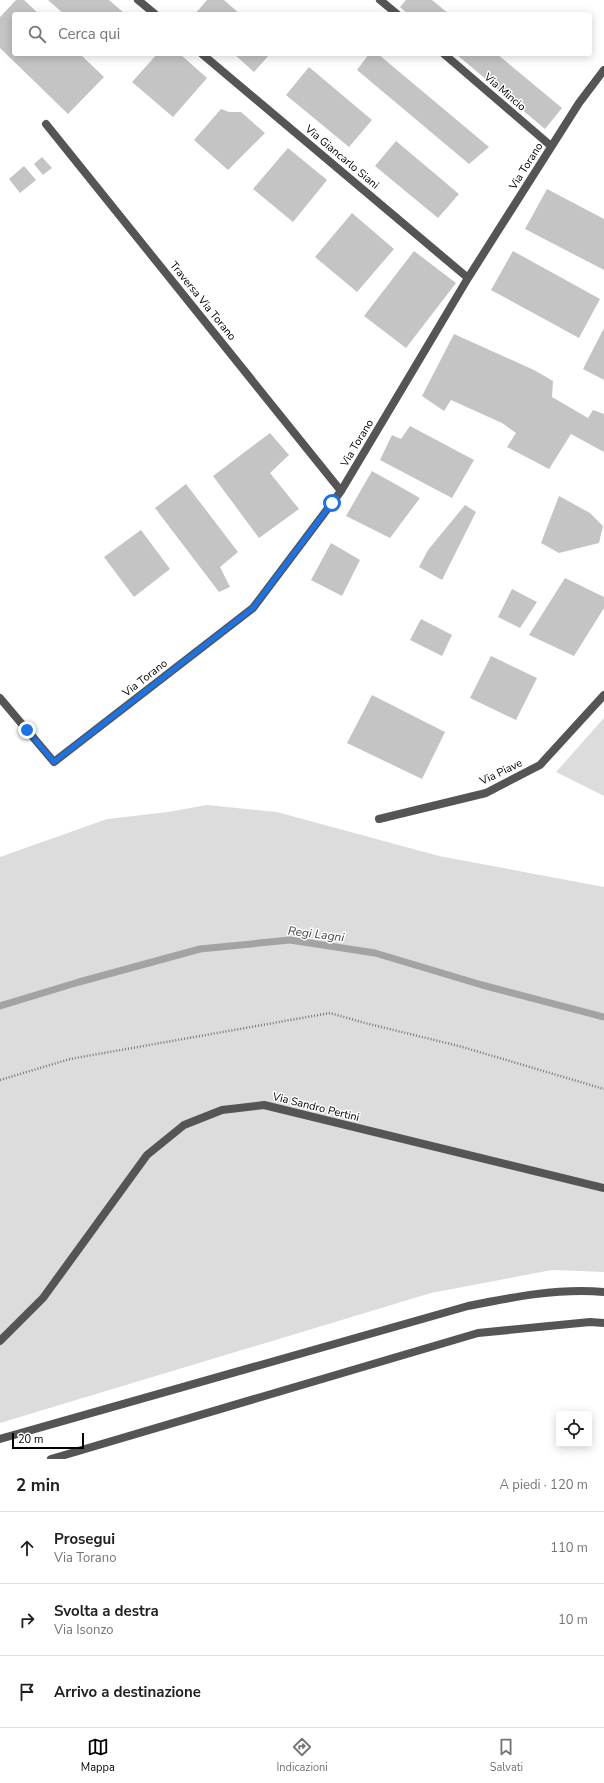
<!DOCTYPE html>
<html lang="it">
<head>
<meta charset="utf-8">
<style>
	:root { --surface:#fff; --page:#f6f6f6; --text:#202124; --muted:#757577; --line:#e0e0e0; --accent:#000 }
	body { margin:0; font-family:"Nunito Sans",sans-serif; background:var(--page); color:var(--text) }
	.controls { position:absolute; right:12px; bottom:12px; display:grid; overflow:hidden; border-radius:4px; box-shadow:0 2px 10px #0003 }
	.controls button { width:36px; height:36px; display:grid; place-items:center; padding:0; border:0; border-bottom:1px solid var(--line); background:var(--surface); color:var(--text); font:20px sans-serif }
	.scale { position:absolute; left:12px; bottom:10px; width:72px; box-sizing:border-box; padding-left:4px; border:2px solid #000; border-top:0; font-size:11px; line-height:14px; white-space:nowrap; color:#000; -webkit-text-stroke:3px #fff; paint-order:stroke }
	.stop { position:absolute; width:12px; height:12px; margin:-9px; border:3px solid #1a73e8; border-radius:50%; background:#fff }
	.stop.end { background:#1a73e8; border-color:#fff; box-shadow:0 1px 4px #0008 }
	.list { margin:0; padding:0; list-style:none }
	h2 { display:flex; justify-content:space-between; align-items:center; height:52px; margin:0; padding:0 16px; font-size:17px }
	h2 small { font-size:13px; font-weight:400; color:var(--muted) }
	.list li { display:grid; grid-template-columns:26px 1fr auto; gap:12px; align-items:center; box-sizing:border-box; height:72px; padding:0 16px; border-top:1px solid var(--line) }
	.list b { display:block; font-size:15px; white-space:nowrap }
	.list p { margin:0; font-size:13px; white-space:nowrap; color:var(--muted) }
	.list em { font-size:13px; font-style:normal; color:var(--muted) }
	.icon { flex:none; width:22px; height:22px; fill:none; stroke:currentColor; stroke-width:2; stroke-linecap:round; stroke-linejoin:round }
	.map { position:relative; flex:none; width:604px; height:1459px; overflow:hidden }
	.search { position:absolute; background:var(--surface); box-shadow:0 2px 10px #0003; left:12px; right:12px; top:12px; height:44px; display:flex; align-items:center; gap:10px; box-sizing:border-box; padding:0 14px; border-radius:4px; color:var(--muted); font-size:15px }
	.sheet { height:268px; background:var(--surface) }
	nav { display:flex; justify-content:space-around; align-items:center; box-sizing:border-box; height:56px; border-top:1px solid var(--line); background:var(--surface); font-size:11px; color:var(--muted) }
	nav a { display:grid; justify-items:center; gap:2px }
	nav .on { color:var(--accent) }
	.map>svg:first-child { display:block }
	.green { fill:#dcdcdc }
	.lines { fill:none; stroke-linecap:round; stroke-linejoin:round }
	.stream { stroke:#a3a3a3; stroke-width:7 }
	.building { fill:#c4c4c4 }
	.path { stroke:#777; stroke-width:2.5; stroke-dasharray:1 2; stroke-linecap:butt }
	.service { stroke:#555; stroke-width:8 }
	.minor { stroke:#555; stroke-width:8 }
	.route { stroke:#1a73e8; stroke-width:5 }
	.labels { text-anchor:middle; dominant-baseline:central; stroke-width:3; stroke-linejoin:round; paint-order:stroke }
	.street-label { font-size:11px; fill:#000; stroke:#fff }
	.water-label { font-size:12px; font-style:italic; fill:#444; stroke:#fff }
</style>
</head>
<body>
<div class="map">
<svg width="604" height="1459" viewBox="0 0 604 1459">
	<rect width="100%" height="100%" fill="#fff"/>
	<!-- green -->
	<path class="green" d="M604,718V796L556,772Z
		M207,805L277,812L439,856L604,887V1272L552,1270L431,1293L0,1423V857L107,819L168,812Z"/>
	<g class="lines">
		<!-- stream -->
		<path class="stream" d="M0,1006L79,982L200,949L290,940L375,953L482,985L604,1017"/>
	</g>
	<!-- building -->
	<path class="building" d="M16,0H24L39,14H14V54H80L104,77L68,114L0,48V17Z
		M48,0H109L123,12L121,14H64Z
		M207,0H224L240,14H195Z
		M406,0H432L449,14H408L400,7Z
		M157,54H180L207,78L173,117L132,82Z
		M234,54H270L254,72Z
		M369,54H378L489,147L469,164L357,70Z
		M456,54H497L562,108L545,129Z
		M309,67L372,120L349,147L286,95Z
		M221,109L229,112H241L265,133L228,170L194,140Z
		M396,141L459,194L438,218L375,166Z
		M288,148L327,180L293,222L253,189Z
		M42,157L52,168L43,175L34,164Z
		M24,166L36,180L20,193L9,179Z
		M547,189L604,219V270L525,229Z
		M352,213L394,249L357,292L315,257Z
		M414,251L456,283L406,348L364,316Z
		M513,251L600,299L579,338L491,290Z
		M604,328V380L583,369Z
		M454,334L534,370L553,381L552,397L588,418L593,410L604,414V452L571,434L549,469L507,447L516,433L502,423L451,400L444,411L422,396Z
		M410,426L474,460L452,498L380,460L392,435L401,439Z
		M270,433L289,455L270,473L299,509L259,538L213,476Z
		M372,471L420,498L390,538L346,516Z
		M186,484L238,552L220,567L230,587L219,592L155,508Z
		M559,496L590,513L603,526L599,543L559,553L541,543Z
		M465,505L476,512L442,580L419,567L428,550Z
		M141,530L170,569L134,597L104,557Z
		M331,543L360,560L342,596L311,580Z
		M565,578L604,597V608L574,656L529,635Z
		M512,589L537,602L520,628L498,617Z
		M421,619L452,635L442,656L410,640Z
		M491,656L537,678L516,720L470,698Z
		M372,695L445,732L422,779L347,743Z"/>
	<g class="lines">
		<!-- path -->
		<path class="path" d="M0,1080L70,1059L330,1013L365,1023L459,1046L604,1089"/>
		<!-- service -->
		<path class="service" d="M0,1439L468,1306C513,1297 558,1288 604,1292
			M51,1459L478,1333L590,1322L604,1323"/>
		<!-- minor -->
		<path class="minor" d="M138,0L155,14
			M380,0L397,14
			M202,54L468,278
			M444,54L551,146
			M46,124L341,491
			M0,698L54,762L253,608L341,491L468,278L579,103L604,70
			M379,819L486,793L540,765L604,695
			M0,1341L43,1298L147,1155L184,1125L222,1110L264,1105L604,1188"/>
	</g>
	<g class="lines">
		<!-- route -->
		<path class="route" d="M27,730L54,762L253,608L332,503"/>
	</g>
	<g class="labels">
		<!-- street labels -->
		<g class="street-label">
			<text transform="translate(505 92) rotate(41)">Via Mincio</text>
			<text transform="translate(342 157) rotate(40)">Via Giancarlo Siani</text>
			<text transform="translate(526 166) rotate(-58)">Via Torano</text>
			<text transform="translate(203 301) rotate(51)">Traversa Via Torano</text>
			<text transform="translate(357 443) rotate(-59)">Via Torano</text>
			<text transform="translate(145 678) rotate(-38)">Via Torano</text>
			<text transform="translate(501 772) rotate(-26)">Via Piave</text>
			<text transform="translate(316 1107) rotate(14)">Via Sandro Pertini</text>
		</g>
		<!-- water labels -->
		<g class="water-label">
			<text transform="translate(316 934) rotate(7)">Regi Lagni</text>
		</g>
	</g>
</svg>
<div class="controls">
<button><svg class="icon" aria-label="locate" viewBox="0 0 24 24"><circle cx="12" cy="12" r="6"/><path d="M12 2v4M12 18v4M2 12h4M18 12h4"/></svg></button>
</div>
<div class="scale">20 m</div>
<div class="stop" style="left:332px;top:503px"></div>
<div class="stop end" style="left:27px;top:730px"></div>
<div class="search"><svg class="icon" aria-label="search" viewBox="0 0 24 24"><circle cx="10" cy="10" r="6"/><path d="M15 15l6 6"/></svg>Cerca qui</div>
</div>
<section class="sheet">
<h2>2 min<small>A piedi · 120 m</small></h2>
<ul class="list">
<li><svg class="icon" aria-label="ahead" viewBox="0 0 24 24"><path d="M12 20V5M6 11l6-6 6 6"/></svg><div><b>Prosegui</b><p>Via Torano</p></div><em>110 m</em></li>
<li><svg class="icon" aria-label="right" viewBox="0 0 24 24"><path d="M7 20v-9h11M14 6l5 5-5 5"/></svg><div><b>Svolta a destra</b><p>Via Isonzo</p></div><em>10 m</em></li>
<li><svg class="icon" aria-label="arrive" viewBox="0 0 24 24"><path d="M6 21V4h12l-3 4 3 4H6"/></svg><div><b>Arrivo a destinazione</b></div></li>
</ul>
</section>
<nav>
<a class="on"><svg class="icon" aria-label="map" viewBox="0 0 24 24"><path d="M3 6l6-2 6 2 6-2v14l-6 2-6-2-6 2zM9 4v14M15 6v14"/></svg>Mappa</a>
<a><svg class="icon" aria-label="directions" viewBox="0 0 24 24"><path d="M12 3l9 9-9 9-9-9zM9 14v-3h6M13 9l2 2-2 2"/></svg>Indicazioni</a>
<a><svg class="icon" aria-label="saved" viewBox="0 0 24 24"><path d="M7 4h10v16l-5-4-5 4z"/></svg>Salvati</a>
</nav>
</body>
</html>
